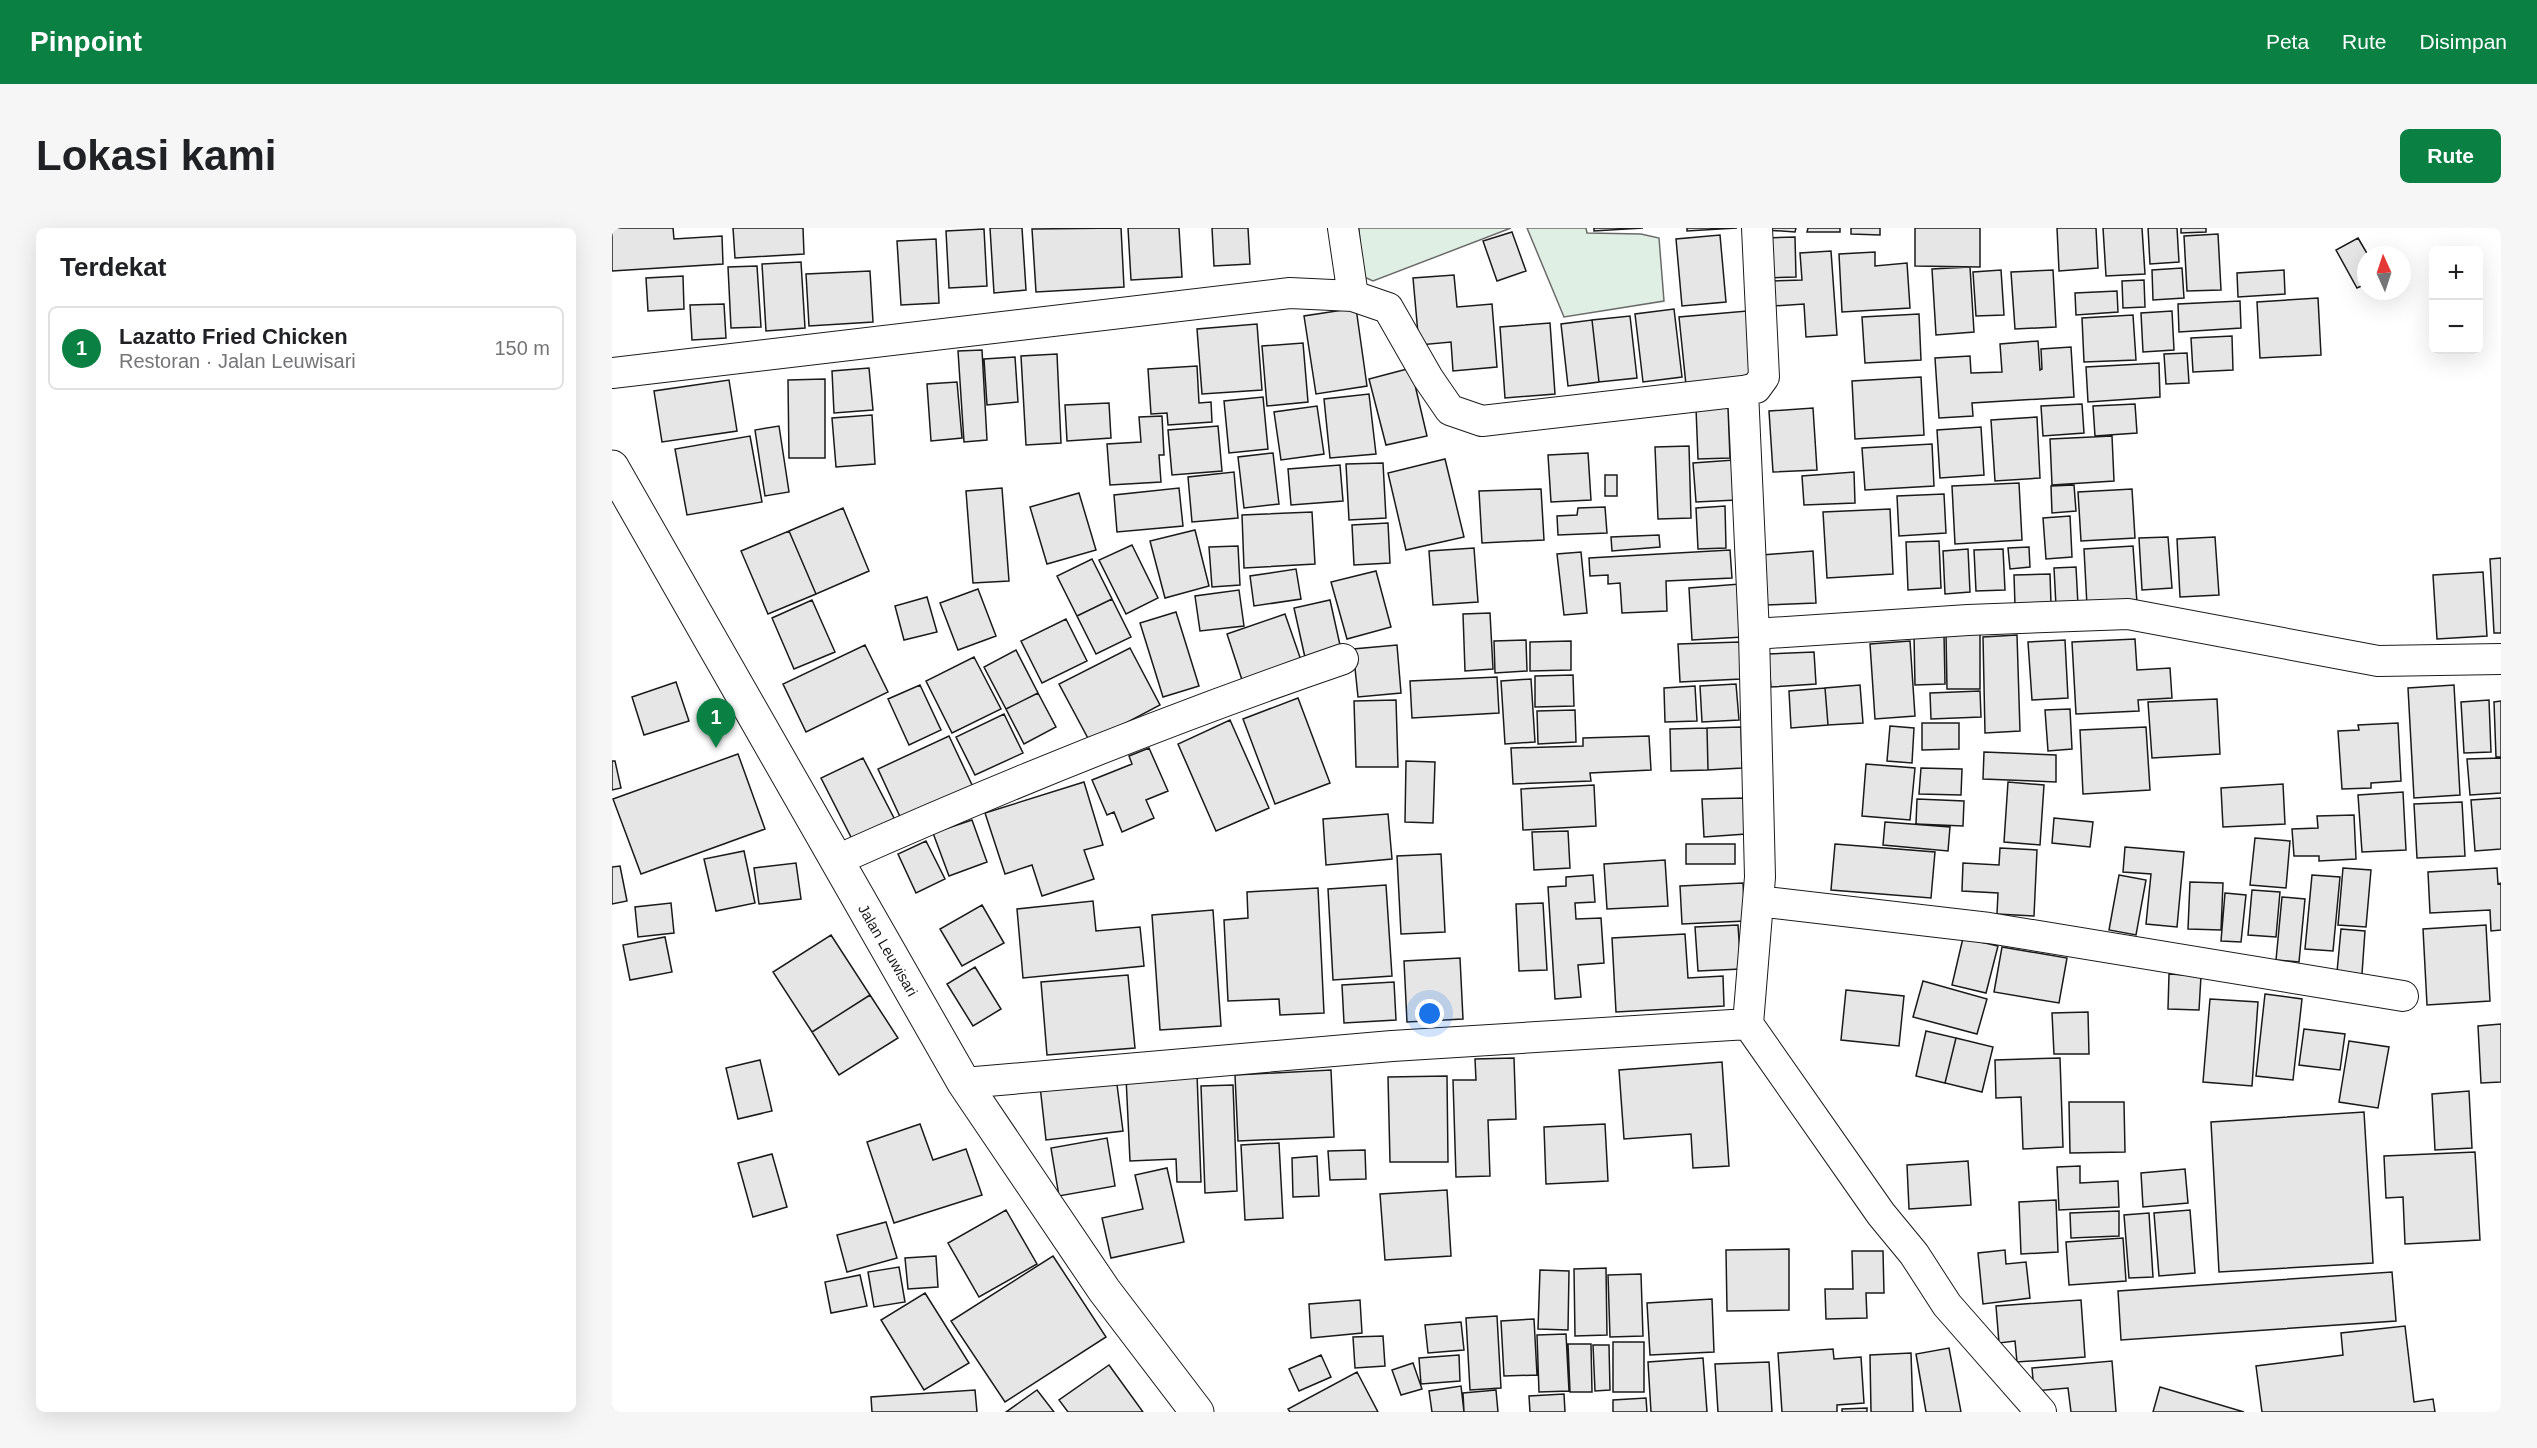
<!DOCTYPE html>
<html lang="id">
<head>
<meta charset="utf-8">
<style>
	:root { --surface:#fff; --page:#f6f6f6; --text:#202124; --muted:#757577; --line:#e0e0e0; --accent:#0b8043 }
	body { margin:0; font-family:Arial,sans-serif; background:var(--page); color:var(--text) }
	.controls { position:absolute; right:18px; top:18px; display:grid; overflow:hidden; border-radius:9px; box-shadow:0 6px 24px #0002 }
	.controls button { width:54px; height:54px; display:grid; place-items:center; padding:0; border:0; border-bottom:2px solid var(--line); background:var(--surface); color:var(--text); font:30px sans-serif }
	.compass { position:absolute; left:1745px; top:18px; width:54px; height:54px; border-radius:50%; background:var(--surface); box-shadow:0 6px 24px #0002; rotate:357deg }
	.you { position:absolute; left:818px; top:786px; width:21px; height:21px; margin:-15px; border:4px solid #fff; border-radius:50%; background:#1a73e8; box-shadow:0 0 0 9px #1a73e833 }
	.badge { display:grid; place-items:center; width:39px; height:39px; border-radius:50%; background:var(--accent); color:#fff; font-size:20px; font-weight:700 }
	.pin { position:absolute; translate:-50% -50px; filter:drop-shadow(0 2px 3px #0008) }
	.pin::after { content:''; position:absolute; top:32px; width:21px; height:18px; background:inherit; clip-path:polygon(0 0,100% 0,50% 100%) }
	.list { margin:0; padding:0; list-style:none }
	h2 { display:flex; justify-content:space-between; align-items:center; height:78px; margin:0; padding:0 24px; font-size:26px }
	h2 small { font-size:20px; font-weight:400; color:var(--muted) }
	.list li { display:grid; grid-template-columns:39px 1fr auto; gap:18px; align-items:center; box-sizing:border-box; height:84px; margin:0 12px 12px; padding:0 12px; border:2px solid var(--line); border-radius:9px }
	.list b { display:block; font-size:22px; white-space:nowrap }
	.list p { margin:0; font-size:20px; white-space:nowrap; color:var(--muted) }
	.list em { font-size:20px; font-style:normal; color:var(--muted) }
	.map { position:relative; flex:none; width:1889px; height:1184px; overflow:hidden; border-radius:9px }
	header { display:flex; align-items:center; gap:36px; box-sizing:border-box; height:84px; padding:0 30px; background:var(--accent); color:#fff }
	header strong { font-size:28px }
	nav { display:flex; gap:33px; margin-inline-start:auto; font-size:21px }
	.intro { display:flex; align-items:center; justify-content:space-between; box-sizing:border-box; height:144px; padding:0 36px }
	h1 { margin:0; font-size:42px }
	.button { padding:15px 27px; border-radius:9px; background:var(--accent); color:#fff; font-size:21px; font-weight:700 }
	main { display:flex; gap:36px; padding:0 36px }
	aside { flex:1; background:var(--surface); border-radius:9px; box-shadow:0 6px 24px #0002 }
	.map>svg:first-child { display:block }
	.green { fill:#e0efe3; stroke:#6a6a6a; stroke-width:1.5 }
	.building { fill:#e6e6e6; stroke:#1a1a1a; stroke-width:1.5 }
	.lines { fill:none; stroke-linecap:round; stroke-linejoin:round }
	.street-casing { stroke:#1a1a1a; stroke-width:32 }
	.secondary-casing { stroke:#1a1a1a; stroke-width:35 }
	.street { stroke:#fff; stroke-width:30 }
	.secondary { stroke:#fff; stroke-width:33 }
	.labels { text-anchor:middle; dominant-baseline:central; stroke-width:4.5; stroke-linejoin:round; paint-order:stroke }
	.street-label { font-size:15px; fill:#1a1a1a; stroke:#fff }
</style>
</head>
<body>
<header>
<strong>Pinpoint</strong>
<nav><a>Peta</a><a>Rute</a><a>Disimpan</a></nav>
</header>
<div class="intro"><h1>Lokasi kami</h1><a class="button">Rute</a></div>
<main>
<aside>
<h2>Terdekat<small></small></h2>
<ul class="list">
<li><span class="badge">1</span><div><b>Lazatto Fried Chicken</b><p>Restoran · Jalan Leuwisari</p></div><em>150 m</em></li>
</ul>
</aside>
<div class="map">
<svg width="1889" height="1184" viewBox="0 0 1889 1184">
	<rect width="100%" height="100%" fill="#fff"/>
	<!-- green -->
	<path class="green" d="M747,0H899L761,53L750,48Z
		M915,0H974L975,5L1029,6L1047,10L1052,73L952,89Z"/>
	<!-- building -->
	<path class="building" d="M0,0H61L62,11L110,8L111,36L0,43Z
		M121,0H191L192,26L123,30Z
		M378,0H410L414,62L382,65Z
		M509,0L512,59L424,64L420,1Z
		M516,0H567L570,49L519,52Z
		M600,0H636L638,36L602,38Z
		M982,0H1031L982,3Z
		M1075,0H1125L1075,3Z
		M1153,0H1184L1183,4L1153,2Z
		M1196,0H1228V4H1195Z
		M1239,0H1268V7L1239,6Z
		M1303,0H1368V39L1303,38Z
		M1445,0H1484L1486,40L1447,43Z
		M1491,0H1530L1533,46L1494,48Z
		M1536,0H1565L1567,34L1538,36Z
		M1569,0H1594V4L1569,5Z
		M372,1L375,58L337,60L334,3Z
		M900,4L914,43L885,53L871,13Z
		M1606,6L1609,62L1575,63L1572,8Z
		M1108,7L1114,74L1070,78L1064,11Z
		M1183,9L1184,49L1155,50L1154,10Z
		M1746,10L1756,27L1754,56L1745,60L1724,22Z
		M324,11L327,75L289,77L285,13Z
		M1219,23L1225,107L1194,109L1192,76L1161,78L1160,53L1190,52L1188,25Z
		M1263,24V38L1295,35L1298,80L1230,84L1227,26Z
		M189,34L193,100L154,103L150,36Z
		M145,38L149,99L119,100L116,39Z
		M1358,39L1362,104L1324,107L1320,41Z
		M1570,40L1572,70L1541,72L1540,42Z
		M1389,42L1392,87L1364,88L1361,44Z
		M1441,42L1444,99L1403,101L1399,44Z
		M1672,42L1673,66L1626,69L1625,45Z
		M258,43L261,94L197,98L194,46Z
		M842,47L845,79L880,76L885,139L841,143L839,114L807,117L801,50Z
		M71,48L72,81L36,83L34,50Z
		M1532,52L1533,79L1511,80L1510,53Z
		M1505,63L1506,84L1464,87L1463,65Z
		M1706,70L1709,127L1648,130L1645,74Z
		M1628,73L1629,100L1567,104L1566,76Z
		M112,76L114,110L80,112L78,77Z
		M744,80L755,158L704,166L692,88Z
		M1062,81L1070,149L1031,154L1023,86Z
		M1135,83L1141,151L1074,157L1067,89Z
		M1560,83L1562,122L1531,124L1529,85Z
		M1307,86L1309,132L1253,135L1250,89Z
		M1521,87L1524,132L1472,134L1470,90Z
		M1018,88L1025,150L987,154L980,92Z
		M980,92L987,154L956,158L949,96Z
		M938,95L943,166L893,170L888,99Z
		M645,96L650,162L590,166L585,101Z
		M1620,108L1621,142L1581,144L1579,110Z
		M1426,113L1428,142L1430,141L1429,121L1459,119L1462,169L1360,175L1361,188L1327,190L1323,130L1358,128L1359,145L1390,144L1388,116Z
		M691,115L696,174L655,178L650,118Z
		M370,122L375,212L352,214L346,123Z
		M1575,125L1577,155L1554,156L1552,126Z
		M445,126L449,215L414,217L409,128Z
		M403,129L406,174L375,177L372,131Z
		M1547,135L1548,169L1476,174L1474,139Z
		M585,138L587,175L599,174L600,194L556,197L555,185L539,186L536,141Z
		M257,140L261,182L222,185L220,143Z
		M799,140L815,208L774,217L757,151Z
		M1309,149L1312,207L1243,211L1240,153Z
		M213,151V230H177L176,152Z
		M117,152L125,203L50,214L42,163Z
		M345,154L350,210L319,213L315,156Z
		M757,166L764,226L718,230L712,171Z
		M651,169L656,221L617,225L612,173Z
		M497,175L499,210L455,213L453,177Z
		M1470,176L1472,205L1431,208L1429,178Z
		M1523,176L1525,205L1483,208L1481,178Z
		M705,178L712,226L669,232L662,184Z
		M1116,179L1118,230L1086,231L1084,180Z
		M1201,180L1205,242L1161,244L1157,183Z
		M260,187L263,236L224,239L220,190Z
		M550,188L552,227H547L549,254L498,257L495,216L529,214L527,189Z
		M1425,189L1428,250L1383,253L1379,192Z
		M167,198L177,264L153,268L143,202Z
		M606,198L610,243L560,247L556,202Z
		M1369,199L1372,247L1328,250L1325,202Z
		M138,208L150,274L75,287L63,221Z
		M1500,208L1502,253L1440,257L1438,211Z
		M1320,216L1322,258L1253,262L1250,220Z
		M1077,218L1079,290L1046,291L1043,219Z
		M661,225L667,276L632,280L626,229Z
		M976,225L979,272L939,274L936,227Z
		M833,231L852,309L794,322L776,245Z
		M1122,232L1124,272L1084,274L1081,235Z
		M771,235L774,290L737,292L734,236Z
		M728,237L731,273L679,277L676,241Z
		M622,244L626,290L580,294L576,249Z
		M1242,244L1243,275L1192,277L1190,248Z
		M993,247H1005V268H993Z
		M1407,255L1410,312L1343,316L1340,258Z
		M1462,257L1464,283L1440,285L1439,258Z
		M390,260L397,353L361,355L354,263Z
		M567,260L571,298L505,304L502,267Z
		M929,261L932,312L870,315L867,263Z
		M1520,261L1523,310L1469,313L1466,264Z
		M467,265L484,322L435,336L418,279Z
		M1332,266L1334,305L1287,308L1285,268Z
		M1113,278L1114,320L1086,321L1084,280Z
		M993,279L995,305L946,307L945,288L965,287L966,280Z
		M231,280L257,343L204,366L177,303Z
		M1278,281L1281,346L1215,350L1211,284Z
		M700,284L703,336L632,340L630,287Z
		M1458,288L1460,329L1434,331L1431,290Z
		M776,295L778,335L742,337L740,297Z
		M583,302L597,358L553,370L538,313Z
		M177,303L204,366L156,386L129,323Z
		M1047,307L1048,319L1000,323L999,309Z
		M1556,309L1560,360L1530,362L1527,310Z
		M1603,309L1607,367L1568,369L1565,311Z
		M1327,313L1329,360L1296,362L1294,314Z
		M520,317L546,370L514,386L487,332Z
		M626,318L628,357L600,359L597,319Z
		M1521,318L1525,375L1475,378L1472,321Z
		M1417,319L1418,339L1398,341L1396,320Z
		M862,320L866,374L821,377L817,323Z
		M1356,321L1358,364L1333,366L1331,323Z
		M1391,321L1393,362L1364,363L1362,322Z
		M1118,322L1120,350L1054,353L1055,383L1010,385L1008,355L996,356V347L978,348L977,330Z
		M1201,323L1204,375L1153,377L1150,327Z
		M969,324L975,385L952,387L945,326Z
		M1889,330V405H1882L1878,331Z
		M480,331L500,371L465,388L445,348Z
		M1464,339L1466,377L1444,378L1442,340Z
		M684,341L689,371L642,378L638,348Z
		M764,343L779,399L735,411L719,354Z
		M1871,344L1875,408L1825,411L1821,347Z
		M1438,346L1439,376L1403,378L1402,347Z
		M1128,356L1131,409L1080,412L1077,360Z
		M366,361L384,408L346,422L328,375Z
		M627,362L632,398L588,403L583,368Z
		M315,369L325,404L292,412L283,378Z
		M500,371L519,409L484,426L465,388Z
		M200,372L223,424L182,441L160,390Z
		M718,372L730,426L694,434L682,380Z
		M564,384L587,458L551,469L528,395Z
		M878,385L881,441L853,443L851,386Z
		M673,386L691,438L632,458L615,406Z
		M454,391L475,433L430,455L409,413Z
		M1368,404V461H1335L1334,405Z
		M1332,406L1333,456L1303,457L1302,407Z
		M1405,407L1408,503L1373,505L1371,409Z
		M1523,411L1525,442L1558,440L1560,470L1526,472L1527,483L1464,486L1460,414Z
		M914,412L915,443L883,445L882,413Z
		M1453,412L1456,470L1420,472L1416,414Z
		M959,413V442L918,443V414Z
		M1298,413L1303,488L1263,491L1258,416Z
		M1128,414L1129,451L1068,454L1066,416Z
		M253,417L276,464L194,504L171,456Z
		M785,417L789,465L746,469L741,421Z
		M518,420L548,477L478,514L447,456Z
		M404,422L426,465L394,481L372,439Z
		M1202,424L1204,456L1159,459L1156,426Z
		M362,429L389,481L340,505L314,453Z
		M961,447L962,478L923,479V448Z
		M885,449L887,485L800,490L798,453Z
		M919,451L923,514L893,516L889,453Z
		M64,454L77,493L32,507L20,469Z
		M1124,456L1127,492L1090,494L1088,458Z
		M308,457L329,502L297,517L276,471Z
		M1248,457L1251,495L1216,497L1213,460Z
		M1842,457L1848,567L1802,570L1796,460Z
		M1083,458L1085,493L1053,494L1052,460Z
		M1213,460L1216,497L1179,500L1177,463Z
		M1368,463L1369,489L1319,491L1318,465Z
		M426,465L444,499L412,516L394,481Z
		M686,470L718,555L663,576L631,491Z
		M1605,471L1608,526L1540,530L1536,474Z
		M784,472L786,539H744L742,473Z
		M1877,472L1879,524L1852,525L1849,474Z
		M1889,473V529H1884L1882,474Z
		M1458,481L1460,521L1436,523L1433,482Z
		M963,482L964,514L926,516L925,483Z
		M392,486L411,525L363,547L344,509Z
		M618,492L657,580L604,603L566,516Z
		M1310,495H1347V521L1310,522Z
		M1786,495L1789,553L1759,555V560L1730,561L1726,503L1747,502L1746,497Z
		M1278,498L1302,500L1300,535L1275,533Z
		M1129,499L1130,540L1096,542L1095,500Z
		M1534,499L1538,562L1471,566L1468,502Z
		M1095,500L1096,542L1059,543L1058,501Z
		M337,508L361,559L290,593L266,541Z
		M1037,508L1039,542L978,545L979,553L901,556L899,520L971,518V510Z
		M537,520L556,563L534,572L542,590L510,604L502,584L495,587L480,552L520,536L517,528Z
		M1372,524L1444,527V554L1371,551Z
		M126,526L153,601L29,646L1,571Z
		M251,530L283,592L241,613L209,550Z
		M1889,530V565L1858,567L1855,531Z
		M0,533H3L9,560L0,562Z
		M794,533L823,534L821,595L793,594Z
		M1254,536L1303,540L1298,592L1250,588Z
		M1309,540L1350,541L1349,567L1307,566Z
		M472,554L491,617L472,622L482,651L430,668L420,637L393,646L373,585Z
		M1396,554L1432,557L1428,617L1392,614Z
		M1671,556L1673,596L1611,599L1609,560Z
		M982,557L984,598L911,602L909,561Z
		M1791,564L1794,622L1750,624L1746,567Z
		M1133,570L1134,606L1092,609L1090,571Z
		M1889,570V621L1863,623L1859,572Z
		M1305,571L1352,573L1351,598L1304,596Z
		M1850,574L1853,628L1805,630L1802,576Z
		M776,586L780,631L714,637L711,591Z
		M1742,587L1744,631L1707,633V628H1682L1680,601L1706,600L1705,588Z
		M1442,590L1481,594L1478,619L1440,615Z
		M360,592L375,634L337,648L321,605Z
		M1273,594L1338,599L1336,623L1271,617Z
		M956,603L958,640L922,642L920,604Z
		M1643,610L1678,613L1674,660L1638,657Z
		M314,613L333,651L304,665L286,626Z
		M1074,616H1123V636H1074Z
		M1223,616L1323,624L1319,670L1219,662Z
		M1513,619L1572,624L1565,699L1534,696L1539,646L1511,644Z
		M1388,620L1425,622L1422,688L1385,686L1386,665L1350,663L1351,635L1387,637Z
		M132,623L143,675L104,683L92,631Z
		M829,626L833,704L789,706L785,628Z
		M1053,632L1056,678L995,681L992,636Z
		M184,635L189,671L147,676L142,640Z
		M8,638L15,673L0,676V639Z
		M1731,640L1759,642L1754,699L1726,697Z
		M1885,640L1886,656L1889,655V702L1879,703L1878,682L1818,685L1816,644Z
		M981,647L983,674L963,675L964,691L989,690L992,735L966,737L969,769L943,771L936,659L954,658V649Z
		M1507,647L1534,652L1524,707L1497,702Z
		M1700,647L1728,649L1721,723L1693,721Z
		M1578,654L1611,655L1609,702L1576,701Z
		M1131,655L1133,693L1070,696L1068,658Z
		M774,657L780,748L721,752L716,661Z
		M706,660L712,785L668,787L667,771L616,773L612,692L636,690L635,664Z
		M1640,662L1668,664L1664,709L1636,707Z
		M1613,665L1634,667L1629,714L1609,713Z
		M1670,669L1693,671L1687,734L1664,732Z
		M481,673L484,703L528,699L532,738L411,750L405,681Z
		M59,675L62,705L26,709L23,679Z
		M931,675L935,742L907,743L904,676Z
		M370,677L392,715L350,738L328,701Z
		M601,682L609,798L548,802L540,687Z
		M1126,697L1129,741L1086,743L1083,699Z
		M1874,697L1878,773L1815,777L1811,701Z
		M1729,701L1753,703L1750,746L1725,744Z
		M1073,706L1076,750L1111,748L1112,778L1004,784L1000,710Z
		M219,707L258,767L200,804L161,744Z
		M53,709L60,744L18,752L11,717Z
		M1351,710L1386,718L1374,765L1340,757Z
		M1390,719L1455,730L1447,775L1382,764Z
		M848,730L851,791L795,794L792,733Z
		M363,739L389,781L361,798L335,756Z
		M1557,746L1589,748L1587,782L1556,781Z
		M516,747L523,820L435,827L429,754Z
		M1311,753L1375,771L1365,806L1301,789Z
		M782,754L784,792L732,795L730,757Z
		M1234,762L1292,768L1287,818L1229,812Z
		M1653,766L1690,771L1681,852L1644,848Z
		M258,767L286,810L227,847L200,804Z
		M1598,771L1646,774L1640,858L1591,854Z
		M1476,784L1477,826H1442L1440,785Z
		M1889,796V854L1869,855L1866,798Z
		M1692,801L1733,806L1728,842L1687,837Z
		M1314,803L1344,810L1333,855L1304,848Z
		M1344,810L1381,819L1370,864L1333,855Z
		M1737,813L1777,819L1766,880L1727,874Z
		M902,830L904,891L876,892L878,948L844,949L841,852H864L863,831Z
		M1448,830L1451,919L1411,921L1409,869L1384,870L1383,832Z
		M148,832L160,883L126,891L114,840Z
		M1110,834L1117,938L1081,940L1079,906L1012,911L1007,842Z
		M719,842L722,909L626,913L623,847Z
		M585,846L589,954H565L564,931L518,933L514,849Z
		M835,848L836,934H778L776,849Z
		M504,849L511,903L434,912L428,858Z
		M621,857L625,963L593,965L589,858Z
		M1857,863L1860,920L1823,922L1820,866Z
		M1457,874H1512L1513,924L1458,925Z
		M1752,884L1761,1035L1607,1044L1599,894Z
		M308,896L321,932L354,921L370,967L282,995L255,914Z
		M993,896L996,953L934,956L932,899Z
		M495,910L503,958L447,968L439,920Z
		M667,915L671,990L633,992L629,917Z
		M753,922L754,951L718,952L716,923Z
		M1863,924L1868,1012L1793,1016L1791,969L1774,970L1772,928Z
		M160,926L175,979L141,989L126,935Z
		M705,928L707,968L681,969L680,930Z
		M1356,933L1359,977L1297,981L1295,937Z
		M1468,938V955L1506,953L1507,979L1447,982L1445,939Z
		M555,940L572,1014L499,1030L490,990L531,981L523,947Z
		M1573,941L1576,975L1531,979L1529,945Z
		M835,962L839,1028L773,1032L768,966Z
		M1444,972L1446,1024L1409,1026L1407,974Z
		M394,982L425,1036L367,1069L336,1015Z
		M1578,982L1583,1045L1547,1048L1542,985Z
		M1507,983V1008L1459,1010L1458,985Z
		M1537,985L1541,1049L1517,1050L1512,987Z
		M274,994L285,1030L235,1044L225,1007Z
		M1511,1010L1514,1053L1457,1057L1454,1014Z
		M1177,1021V1082L1115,1083L1114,1022Z
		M1393,1022L1394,1036L1414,1034L1418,1070L1371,1076L1366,1025Z
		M1240,1023H1271L1272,1065H1254L1255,1090L1214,1091L1213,1061H1241Z
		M324,1028L326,1059L296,1061L293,1030Z
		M441,1028L494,1109L393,1174L339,1093Z
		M287,1039L293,1074L262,1079L256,1044Z
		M994,1040L995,1107L963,1108L962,1041Z
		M928,1042L957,1043L956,1102L926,1101Z
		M1780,1044L1784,1093L1509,1112L1506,1063Z
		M1029,1046L1031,1108L998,1109L996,1047Z
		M248,1047L255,1078L219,1085L213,1054Z
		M313,1065L357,1135L312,1162L269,1092Z
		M1100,1071L1102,1124L1038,1127L1035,1075Z
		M748,1072L750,1105L699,1110L697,1076Z
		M1469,1072L1473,1129L1405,1134L1403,1113L1387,1115L1384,1078Z
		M885,1088L889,1160L858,1162L854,1090Z
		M922,1091L925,1147L892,1148L889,1093Z
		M849,1094L852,1122L816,1125L813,1097Z
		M1793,1098L1802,1174L1821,1171L1823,1184H1650L1644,1138L1731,1127L1729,1105Z
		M954,1106L957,1163L927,1164L925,1107Z
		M771,1108L773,1138L743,1140L741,1109Z
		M1001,1114H1032V1164H1001Z
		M956,1116H979L980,1164H958Z
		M981,1117H997L998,1162L983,1163Z
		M1337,1120L1349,1184H1314L1304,1126Z
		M1221,1121L1222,1131L1249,1129L1252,1175L1225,1177V1184H1170L1166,1125Z
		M1299,1125L1301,1184H1259L1258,1127Z
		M709,1127L719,1149L687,1163L677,1141Z
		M847,1127L848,1153L809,1156L807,1130Z
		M1091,1130L1095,1184H1039L1036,1134Z
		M1500,1133L1504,1184H1459L1456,1160L1422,1163L1420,1140Z
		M1157,1134L1160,1184H1106L1103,1136Z
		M801,1135L810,1161L789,1167L780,1142Z
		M497,1137L531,1184H456L447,1172Z
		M745,1144L766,1184H678L676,1181Z
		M849,1158L852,1184H820L817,1163Z
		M1548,1159L1632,1184H1541Z
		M363,1162L365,1184H260L259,1169Z
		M425,1162L442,1184H394Z
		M884,1162L886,1184H852L851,1165Z
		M952,1166L953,1184H918L917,1168Z
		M1034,1170L1035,1184H1001V1172Z
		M1255,1180V1184H1230V1181Z"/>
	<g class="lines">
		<!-- street casing -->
		<g class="street-casing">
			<path id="street" d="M731,0L741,68
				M0,145L678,65L741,68L776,80L816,150L838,182L870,193L1131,163L1142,406L1148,649L1136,796L1269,986L1302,1026L1335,1077L1429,1184
				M1131,163L1144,160L1152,149L1145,0
				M1142,406L1356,392L1516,386L1766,433L1889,431
				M225,632C391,558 559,490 731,431
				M1146,673L1377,700L1791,768
				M352,855L780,818L1136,796"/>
		</g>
		<!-- secondary casing -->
		<g class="secondary-casing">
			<path id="secondary" d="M0,239L352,855L492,1062L585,1184"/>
		</g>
		<!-- street -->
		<use href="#street" class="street"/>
		<!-- secondary -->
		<use href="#secondary" class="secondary"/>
	</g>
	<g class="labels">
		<!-- street labels -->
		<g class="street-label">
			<text transform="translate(276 722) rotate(60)">Jalan Leuwisari</text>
		</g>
	</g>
</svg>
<div class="controls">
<button>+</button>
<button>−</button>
</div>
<svg class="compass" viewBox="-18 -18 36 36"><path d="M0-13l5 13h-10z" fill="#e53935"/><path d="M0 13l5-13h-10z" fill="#757577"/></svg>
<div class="you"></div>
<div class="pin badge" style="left:104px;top:520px">1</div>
</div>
</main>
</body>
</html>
